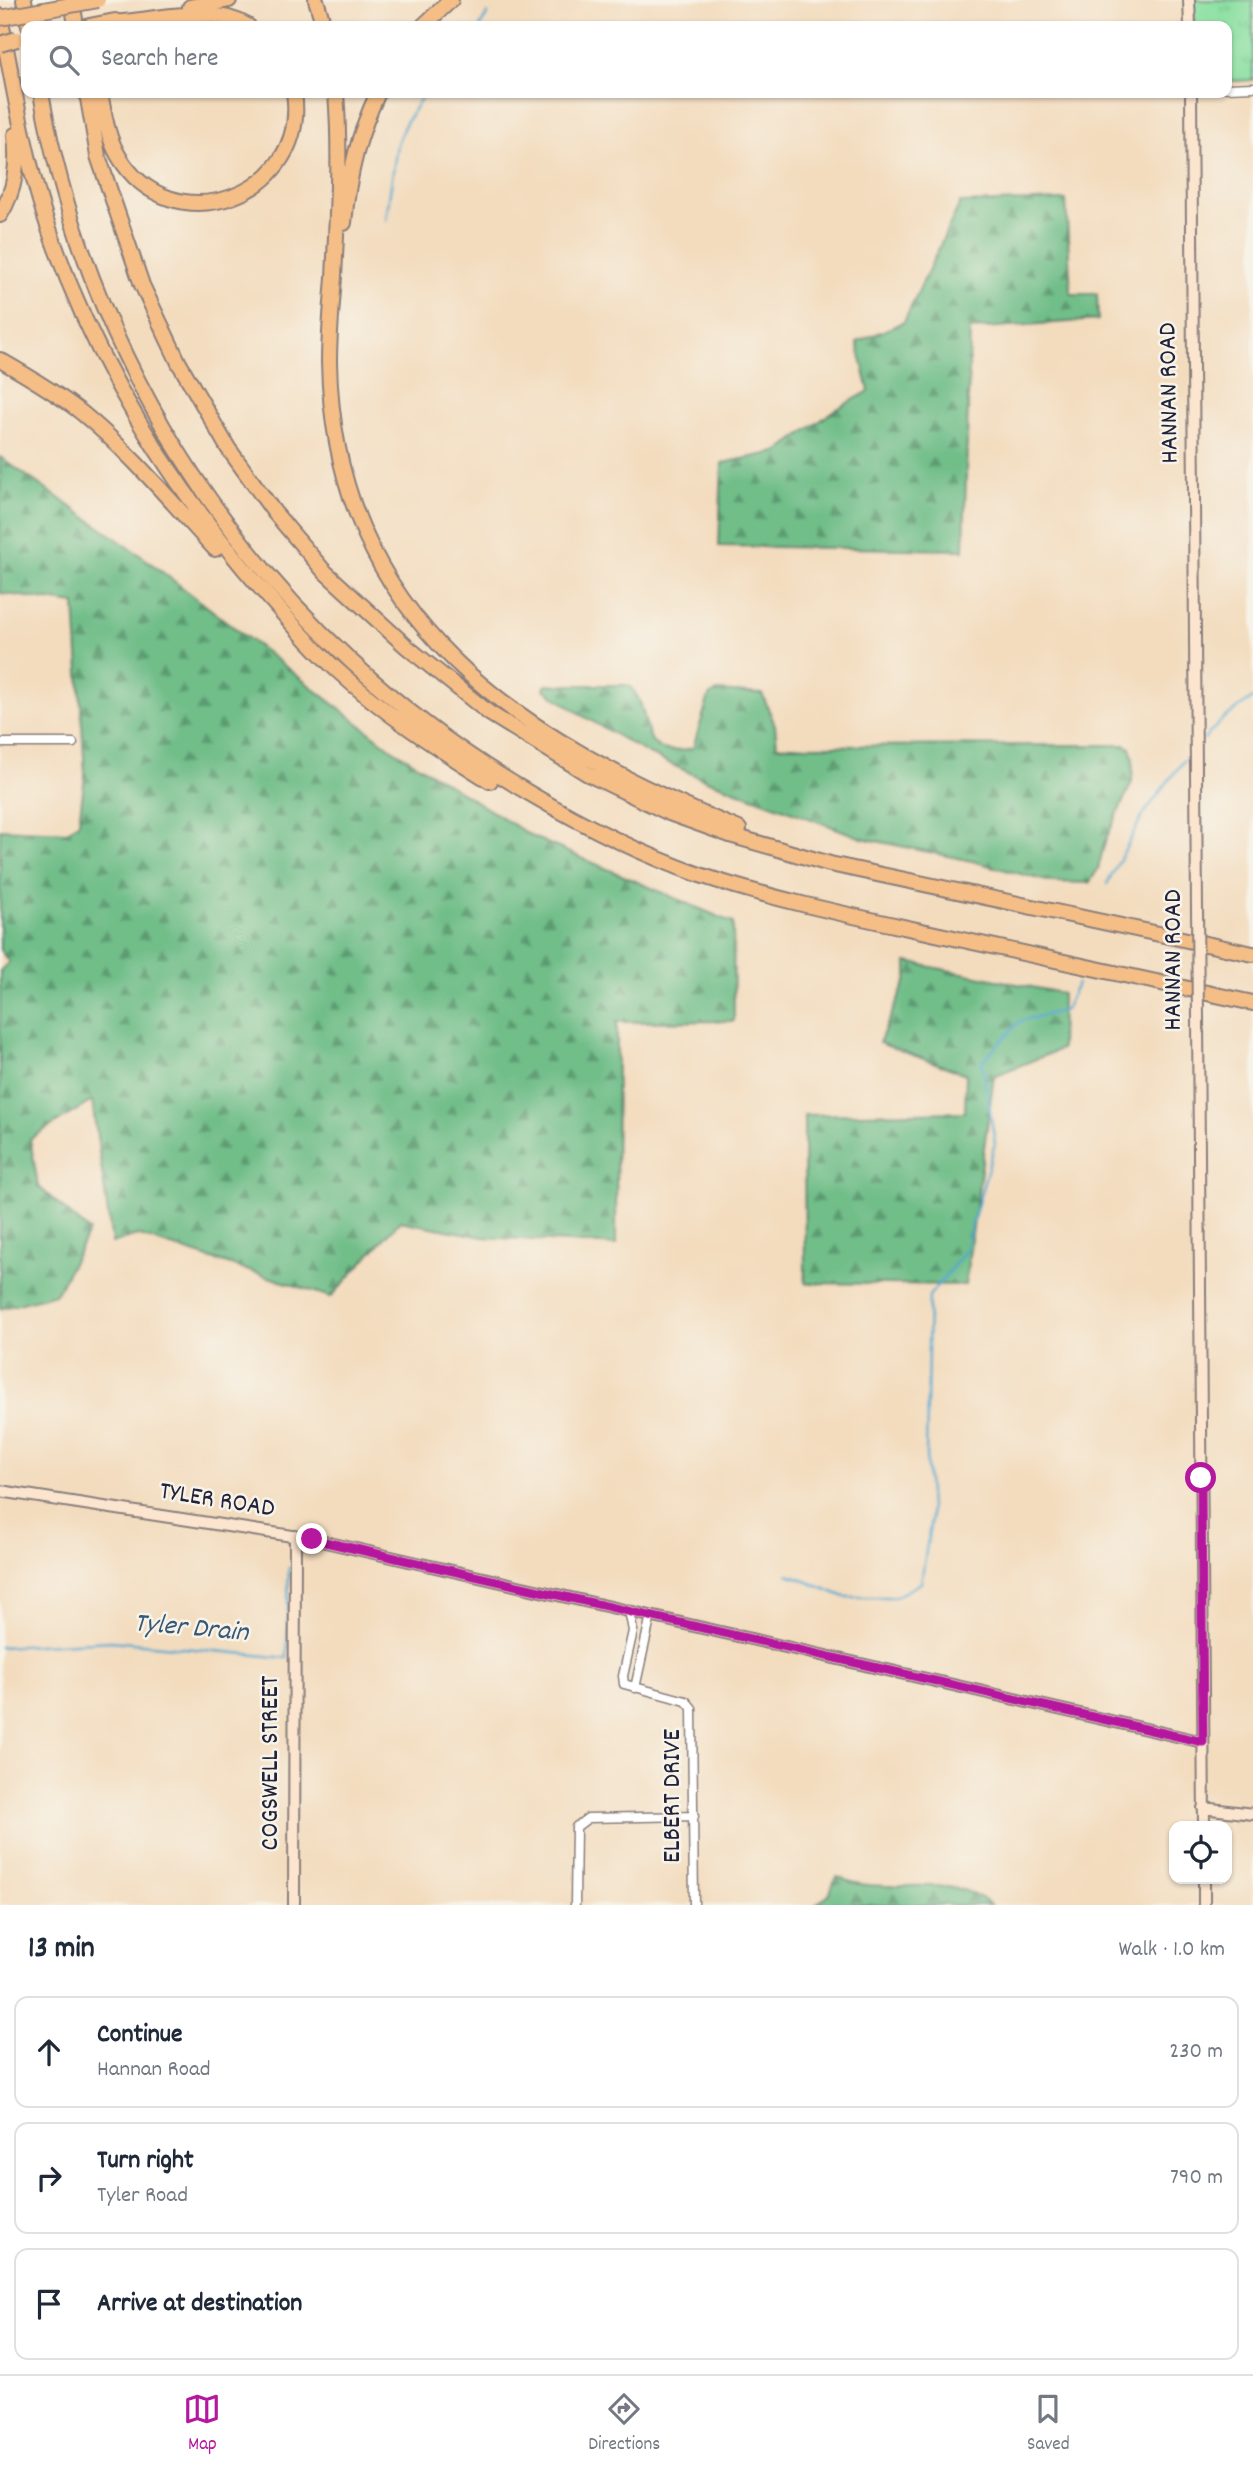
<!DOCTYPE html>
<html lang="en">
<head>
<meta charset="utf-8">
<style>
	:root { --surface:#fff; --page:#f2f2f3; --text:#1f2937; --muted:#747a83; --line:#e0e1e3; --accent:#b5179e }
	body { margin:0; font-family:Dekko,sans-serif; background:var(--page); color:var(--text) }
	.controls { position:absolute; right:21px; bottom:21px; display:grid; overflow:hidden; border-radius:14px; box-shadow:0 2px 5px #0004 }
	.controls button { width:63px; height:63px; display:grid; place-items:center; padding:0; border:0; border-bottom:2px solid var(--line); background:var(--surface); color:var(--text); font:35px sans-serif }
	.stop { position:absolute; width:21px; height:21px; margin:-16px; border:5px solid #b5179e; border-radius:50%; background:#fff }
	.stop.end { background:#b5179e; border-color:#fff; box-shadow:0 2px 7px #0008 }
	.list { margin:0; padding:0; list-style:none }
	h2 { display:flex; justify-content:space-between; align-items:center; height:91px; margin:0; padding:0 28px; font-size:30px }
	h2 small { font-size:23px; font-weight:400; color:var(--muted) }
	.list li { display:grid; grid-template-columns:46px 1fr auto; gap:21px; align-items:center; box-sizing:border-box; height:112px; margin:0 14px 14px; padding:0 14px; border:2px solid var(--line); border-radius:14px }
	.list b { display:block; font-size:26px; white-space:nowrap }
	.list p { margin:0; font-size:23px; white-space:nowrap; color:var(--muted) }
	.list em { font-size:23px; font-style:normal; color:var(--muted) }
	.icon { flex:none; width:38px; height:38px; fill:none; stroke:currentColor; stroke-width:2; stroke-linecap:round; stroke-linejoin:round }
	.map { position:relative; flex:none; width:1253px; height:1905px; overflow:hidden }
	.search { position:absolute; background:var(--surface); box-shadow:0 2px 5px #0004; left:21px; right:21px; top:21px; height:77px; display:flex; align-items:center; gap:18px; box-sizing:border-box; padding:0 24px; border-radius:14px; color:var(--muted); font-size:26px }
	.sheet { height:469px; background:var(--surface) }
	nav { display:flex; justify-content:space-around; align-items:center; box-sizing:border-box; height:98px; border-top:2px solid var(--line); background:var(--surface); font-size:19px; color:var(--muted) }
	nav a { display:grid; justify-items:center; gap:4px }
	nav .on { color:var(--accent) }
	.map>svg:first-child { display:block }
	.grass { fill:url(#grass-tufts); stroke:#57816f; stroke-width:2 }
	.forest { fill:url(#forest-firs); stroke:#4a7062; stroke-width:2 }
	.lines { fill:none; stroke-linecap:round; stroke-linejoin:round }
	.stream { stroke:#53a8cf; stroke-width:2.5 }
	.street-casing { stroke:#8a7f7c; stroke-width:11 }
	.secondary-casing { stroke:#8a7f7c; stroke-width:14 }
	.highway-casing { stroke:#8a7f7c; stroke-width:18 }
	.street { stroke:#fff; stroke-width:8 }
	.secondary { stroke:#fbe5cf; stroke-width:10 }
	.highway { stroke:#f6be87; stroke-width:14 }
	.secondary-bridge-casing { stroke:#8a7f7c; stroke-width:14; stroke-linecap:butt }
	.highway-bridge-casing { stroke:#8a7f7c; stroke-width:18; stroke-linecap:butt }
	.secondary-bridge { stroke:#fbe5cf; stroke-width:10 }
	.highway-bridge { stroke:#f6be87; stroke-width:14 }
	.route { stroke:#b5179e; stroke-width:9 }
	.labels { text-anchor:middle; dominant-baseline:central; stroke-width:5; stroke-linejoin:round; paint-order:stroke }
	.street-label { font-size:26px; fill:#22223b; stroke:#f7f3e8 }
	.water-label { font-size:28px; font-style:italic; fill:#365876; stroke:#f7f3e8 }
</style>
</head>
<body>
<div class="map">
<svg width="1253" height="1905" viewBox="0 0 1253 1905">
	<defs>
		<pattern id="grass-tufts" width="24" height="20" patternUnits="userSpaceOnUse" patternTransform="scale(1.75)"><rect width="24" height="20" fill="#8ce0a3"/><path d="M3 7l-1-3M5 7V3M7 7l1-3M15 17l-1-3M17 17v-4M19 17l1-3" fill="none" stroke="#78c08d"/></pattern>
		<pattern id="forest-firs" width="22" height="20" patternUnits="userSpaceOnUse" patternTransform="scale(1.75)"><rect width="22" height="20" fill="#71be89"/><path d="M5 1l3.5 6h-7zM16 11l3.5 6h-7z" fill="#5c9a71"/></pattern>
	</defs>
	<rect width="100%" height="100%" fill="#f7f3e8"/>
	<filter id="ink" filterUnits="userSpaceOnUse"><feTurbulence type="fractalNoise" baseFrequency=".0143" numOctaves="2"/><feDisplacementMap in="SourceGraphic" scale="14" xChannelSelector="R" yChannelSelector="G"/><feConvolveMatrix kernelMatrix="1 2 1 2 8 2 1 2 1" color-interpolation-filters="sRGB"/></filter>
	<filter id="wash" filterUnits="userSpaceOnUse"><feTurbulence type="fractalNoise" baseFrequency=".00686" numOctaves="4" result="noise"/><feDisplacementMap in="SourceGraphic" scale="28" xChannelSelector="R" yChannelSelector="G"/><feGaussianBlur stdDeviation="1.57" result="paint"/><feColorMatrix in="noise" values="0 0 0 0 0 0 0 0 0 0 0 0 0 0 0 0 0 1.4 0 .05"/><feComposite in="paint" operator="in"/></filter>
	<g filter="url(#wash)">
		<rect width="100%" height="100%" fill="#f3dcbe"/>
		<!-- grass -->
		<path class="grass" d="M1194,0H1253V80L1227,81V26H1194Z"/>
		<!-- forest -->
		<path class="forest" d="M1066,200L1071,294H1097L1098,320L970,329L964,550L719,546L722,463L777,452L835,410L869,391L857,342L904,322L960,203Z
			M0,457L144,558L392,749L533,837L733,923L734,1021L617,1022L616,1245L483,1237L400,1221L331,1297L137,1235L112,1243L92,1101L30,1139L38,1186L89,1231L56,1294L0,1309V971L9,962L0,950V829L67,832L79,822L85,775L75,604L0,593Z
			M546,685H628C658,711 630,763 693,748L709,696L718,691L762,694L775,725L777,746L1125,745L1130,748L1133,758L1132,782L1105,841L1098,869L1089,883L1051,882L972,861L862,838L699,777L647,753L583,716L544,689Z
			M907,962L1062,993L1061,1049L994,1076L965,1285L805,1283L804,1115L965,1112L966,1074L879,1043L907,979Z
			M838,1877C882,1899 954,1869 990,1905H816L830,1893L835,1879Z"/>
		<g class="lines">
			<!-- stream -->
			<path class="stream" d="M480,26L488,13
				M386,220L397,144L404,126L424,93
				M1204,739L1223,719L1253,698
				M1107,884L1143,815L1184,760
				M788,1574L845,1597H895L921,1583L931,1519L926,1456L929,1296L964,1253L995,1143L982,1062L1020,1021L1065,1010L1077,984
				M0,1647L111,1641L287,1658L289,1567"/>
		</g>
	</g>
	<g filter="url(#ink)">
		<g class="lines">
			<!-- street casing -->
			<g class="street-casing">
				<path id="street" d="M1227,88L1253,87
					M0,743H73
					M629,1610L633,1631L623,1676L624,1684L686,1701L692,1708L694,1905
					M635,1688L651,1615
					M575,1905L576,1827L588,1818L694,1816"/>
			</g>
			<!-- secondary casing -->
			<g class="secondary-casing">
				<path id="secondary" d="M1189,0L1190,26
					M1191,93L1197,909
					M1198,1020L1204,1826
					M0,1491L312,1539L1203,1742
					M1203,1808L1253,1814
					M1204,1879V1905
					M294,1905L295,1536"/>
			</g>
			<!-- highway casing -->
			<g class="highway-casing">
				<path id="highway" d="M24,0L29,26
					M72,0L76,26
					M316,0L324,26
					M190,7L229,0
					M0,16C13,84 24,152 45,217C91,358 167,482 265,593C288,619 311,646 337,670C383,713 437,748 490,781
					M108,23C154,22 205,2 248,26
					M89,26L115,21
					M423,26L451,0
					M41,93C93,387 271,642 529,793C583,825 640,854 700,875C775,900 853,916 931,933C1038,956 1146,980 1253,1003
					M87,93L98,156L142,285L179,363L228,448L274,512L324,571L407,647L489,713L588,774L669,813L730,835L830,864L1253,954
					M100,93C104,113 107,136 118,155C170,246 310,197 294,93
					M336,93C341,154 337,216 334,277C332,305 329,334 329,362C334,623 521,740 739,829
					M0,215C16,189 18,165 15,135
					M344,223C348,178 358,134 378,93
					M0,360C28,376 57,393 82,413C131,453 172,503 215,549"/>
			</g>
			<!-- street -->
			<use href="#street" class="street"/>
			<!-- secondary -->
			<use href="#secondary" class="secondary"/>
			<!-- highway -->
			<use href="#highway" class="highway"/>
			<!-- secondary-bridge casing -->
			<g class="secondary-bridge-casing">
				<path id="secondary-bridge" d="M1197,909L1198,1020"/>
			</g>
			<!-- highway-bridge casing -->
			<g class="highway-bridge-casing">
				<path id="highway-bridge" d="M0,18L98,0
					M0,44L17,39"/>
			</g>
			<!-- secondary-bridge -->
			<use href="#secondary-bridge" class="secondary-bridge"/>
			<!-- highway-bridge -->
			<use href="#highway-bridge" class="highway-bridge"/>
		</g>
	</g>
	<g class="lines" filter="url(#ink)">
		<!-- route -->
		<path class="route" d="M312,1539L1203,1742L1201,1478"/>
	</g>
	<g class="labels">
		<!-- street labels -->
		<g class="street-label">
			<text transform="translate(1170 393) rotate(-91)">HANNAN ROAD</text>
			<text transform="translate(1174 960) rotate(-90)">HANNAN ROAD</text>
			<text transform="translate(217 1501) rotate(9)">TYLER ROAD</text>
			<text transform="translate(271 1763) rotate(-90)">COGSWELL STREET</text>
			<text transform="translate(673 1796) rotate(-90)">ELBERT DRIVE</text>
		</g>
		<!-- water labels -->
		<g class="water-label">
			<text transform="translate(191 1630) rotate(5)">Tyler Drain</text>
		</g>
	</g>
</svg>
<div class="controls">
<button><svg class="icon" aria-label="locate" viewBox="0 0 24 24"><circle cx="12" cy="12" r="6"/><path d="M12 2v4M12 18v4M2 12h4M18 12h4"/></svg></button>
</div>
<div class="stop" style="left:1201px;top:1478px"></div>
<div class="stop end" style="left:312px;top:1539px"></div>
<div class="search"><svg class="icon" aria-label="search" viewBox="0 0 24 24"><circle cx="10" cy="10" r="6"/><path d="M15 15l6 6"/></svg>Search here</div>
</div>
<section class="sheet">
<h2>13 min<small>Walk · 1.0 km</small></h2>
<ul class="list">
<li><svg class="icon" aria-label="ahead" viewBox="0 0 24 24"><path d="M12 20V5M6 11l6-6 6 6"/></svg><div><b>Continue</b><p>Hannan Road</p></div><em>230 m</em></li>
<li><svg class="icon" aria-label="right" viewBox="0 0 24 24"><path d="M7 20v-9h11M14 6l5 5-5 5"/></svg><div><b>Turn right</b><p>Tyler Road</p></div><em>790 m</em></li>
<li><svg class="icon" aria-label="arrive" viewBox="0 0 24 24"><path d="M6 21V4h12l-3 4 3 4H6"/></svg><div><b>Arrive at destination</b></div></li>
</ul>
</section>
<nav>
<a class="on"><svg class="icon" aria-label="map" viewBox="0 0 24 24"><path d="M3 6l6-2 6 2 6-2v14l-6 2-6-2-6 2zM9 4v14M15 6v14"/></svg>Map</a>
<a><svg class="icon" aria-label="directions" viewBox="0 0 24 24"><path d="M12 3l9 9-9 9-9-9zM9 14v-3h6M13 9l2 2-2 2"/></svg>Directions</a>
<a><svg class="icon" aria-label="saved" viewBox="0 0 24 24"><path d="M7 4h10v16l-5-4-5 4z"/></svg>Saved</a>
</nav>
</body>
</html>
